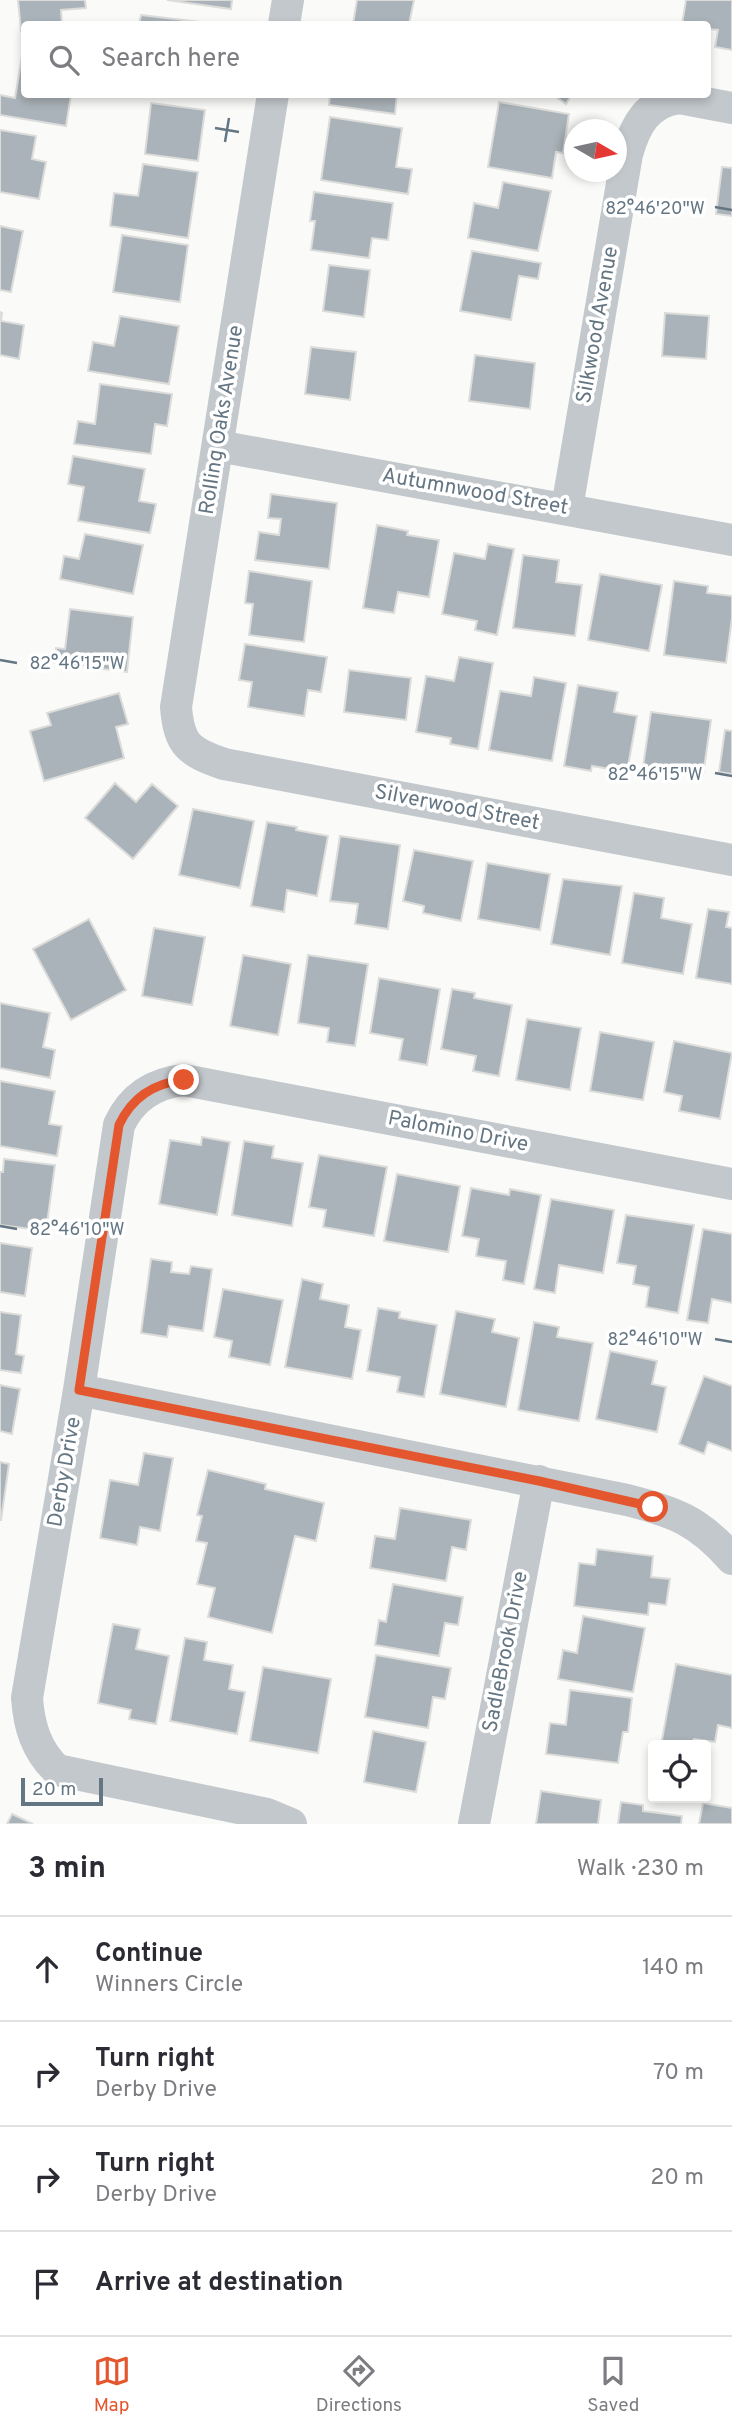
<!DOCTYPE html>
<html lang="en">
<head>
<meta charset="utf-8">
<style>
	:root { --surface:#fff; --page:#f7f7f7; --text:#2b2b33; --muted:#7c7c81; --line:#e1e1e2; --accent:#e4572e }
	body { margin:0; font-family:Overpass,sans-serif; background:var(--page); color:var(--text) }
	.controls { position:absolute; right:21px; bottom:21px; display:grid; overflow:hidden; border-radius:7px; box-shadow:0 4px 10px #0003 }
	.controls button { width:63px; height:63px; display:grid; place-items:center; padding:0; border:0; border-bottom:2px solid var(--line); background:var(--surface); color:var(--text); font:35px sans-serif }
	.compass { position:absolute; left:564px; top:119px; width:63px; height:63px; border-radius:50%; background:var(--surface); box-shadow:0 4px 10px #0003; rotate:99deg }
	.scale { position:absolute; left:21px; bottom:18px; width:82px; box-sizing:border-box; padding-left:7px; border:4px solid #657683; border-top:0; font-size:19px; line-height:24px; white-space:nowrap; color:#657683; -webkit-text-stroke:5px #fff; paint-order:stroke }
	.stop { position:absolute; width:21px; height:21px; margin:-16px; border:5px solid #e4572e; border-radius:50%; background:#fff }
	.stop.end { background:#e4572e; border-color:#fff; box-shadow:0 2px 7px #0008 }
	.list { margin:0; padding:0; list-style:none }
	h2 { display:flex; justify-content:space-between; align-items:center; height:91px; margin:0; padding:0 28px; font-size:30px }
	h2 small { font-size:23px; font-weight:400; color:var(--muted) }
	.list li { display:grid; grid-template-columns:46px 1fr auto; gap:21px; align-items:center; box-sizing:border-box; height:105px; padding:0 28px; border-top:2px solid var(--line) }
	.list b { display:block; font-size:26px; white-space:nowrap }
	.list p { margin:0; font-size:23px; white-space:nowrap; color:var(--muted) }
	.list em { font-size:23px; font-style:normal; color:var(--muted) }
	.icon { flex:none; width:38px; height:38px; fill:none; stroke:currentColor; stroke-width:2; stroke-linecap:round; stroke-linejoin:round }
	.map { position:relative; flex:none; width:732px; height:1824px; overflow:hidden }
	.search { position:absolute; background:var(--surface); box-shadow:0 4px 10px #0003; left:21px; right:21px; top:21px; height:77px; display:flex; align-items:center; gap:18px; box-sizing:border-box; padding:0 24px; border-radius:7px; color:var(--muted); font-size:26px }
	.sheet { height:511px; background:var(--surface) }
	nav { display:flex; justify-content:space-around; align-items:center; box-sizing:border-box; height:98px; border-top:2px solid var(--line); background:var(--surface); font-size:19px; color:var(--muted) }
	nav a { display:grid; justify-items:center; gap:4px }
	nav .on { color:var(--accent) }
	.map>svg:first-child { display:block }
	.building { fill:#aab3b9; stroke:#dcdcda; stroke-width:2 }
	.lines { fill:none; stroke-linecap:round; stroke-linejoin:round }
	.minor { stroke:#c3c8cc; stroke-width:32 }
	.route { stroke:#e4572e; stroke-width:9 }
	.ticks { fill:none; stroke:#657683; stroke-width:2.5 }
	.labels { text-anchor:middle; dominant-baseline:central; stroke-width:7; stroke-linejoin:round; paint-order:stroke }
	.street-label { font-size:21px; fill:#657683; stroke:#fff }
	.ticks-label { font-size:18px; text-anchor:middle; fill:#657683; stroke:#fff; stroke-width:7; stroke-linejoin:round; paint-order:stroke }
</style>
</head>
<body>
<div class="map">
<svg width="732" height="1824" viewBox="0 0 732 1824">
	<rect width="100%" height="100%" fill="#fafaf8"/>
	<!-- building -->
	<path class="building" d="M18,0H85L86,8L61,10L62,24H24V31H21Z
		M167,0H232L231,9Z
		M357,0H414L409,24H353Z
		M686,0H732V50L715,47L718,30L708,29V24H682Z
		M141,15L217,24H139Z
		M22,56L24,57V94L71,95L66,126L0,115V95L15,98Z
		M330,94H397L395,114L329,105Z
		M552,94H572L566,104Z
		M499,102L569,114L563,153L556,152L552,178L488,167Z
		M151,103L205,110L198,161L145,154Z
		M330,117L402,128L396,167L412,169L408,194L321,180Z
		M0,130L36,136L32,159L46,162L39,199L0,192Z
		M143,164L198,172L188,238L110,226L114,193L138,196Z
		M722,167L732,168V216L716,214Z
		M503,182L551,191L538,251L468,238L474,203L498,208Z
		M314,192L393,203L388,240L372,238L369,258L311,250L315,221H310Z
		M0,226L23,231L11,292L0,290Z
		M122,235L188,245L180,302L113,292Z
		M472,251L541,263L538,279L519,276L511,320L460,311Z
		M329,265L370,270L364,317L323,311Z
		M0,312L2,313L1,321L24,325L19,359L0,355Z
		M665,313L709,316L706,359L662,356Z
		M120,316L179,326L169,384L88,371L93,342L114,346Z
		M311,347L356,352L350,400L305,394Z
		M475,355L535,363L530,409L469,401Z
		M100,384L172,394L167,426L155,424L151,454L74,444L78,421L95,424Z
		M73,456L145,469L139,501L156,504L150,533L78,521L84,487L68,484Z
		M271,494L337,503L329,569L255,560L259,532L279,535L281,519L268,518Z
		M377,525L408,531L407,535L439,540L429,597L398,592L394,613L363,608Z
		M85,534L143,545L133,594L60,579L64,556L79,559Z
		M488,544L514,549L497,635L475,630L477,621L442,614L454,553L485,559Z
		M523,555L559,560L556,582L582,585L575,636L513,628Z
		M249,571L312,581L304,642L249,635L253,604L245,603Z
		M600,574L662,585L649,651L588,640Z
		M674,581L708,586L707,593L732,596V618L726,663L664,655Z
		M70,609L133,617L127,672L54,663L56,648L65,649Z
		M245,644L327,657L321,692L308,690L304,716L248,707L252,682L239,680Z
		M459,657L493,663L478,749L450,744L451,738L416,732L426,676L454,681Z
		M349,670L411,678L406,720L344,712Z
		M534,677L566,683L552,761L489,750L500,691L531,696Z
		M578,685L618,692L614,712L637,716L627,772L592,766L591,771L564,766Z
		M119,693L128,724L116,727L124,758L44,781L30,731L51,725L47,713Z
		M651,712L711,720L703,775L643,767Z
		M725,730L732,731V774L719,772Z
		M115,783L136,802L152,784L178,806L133,859L85,818Z
		M193,809L254,821L240,888L179,875Z
		M267,822L297,827L296,830L328,836L317,896L287,890L284,912L251,906Z
		M340,836L400,845L388,929L355,924L358,904L330,901Z
		M414,850L473,861L461,921L423,913L424,906L403,901Z
		M487,863L550,874L540,930L478,919Z
		M563,879L622,886L610,955L551,944Z
		M634,893L664,898L661,918L692,924L683,974L622,963Z
		M708,909L729,912L726,927L732,928V984L696,978Z
		M89,919L126,990L71,1020L33,949Z
		M154,928L205,937L192,1005L142,996Z
		M243,955L291,964L278,1035L230,1026Z
		M308,955L368,964L355,1046L327,1042L329,1028L298,1023Z
		M379,978L440,989L427,1065L399,1060L403,1039L370,1033Z
		M452,989L475,993L474,998L512,1005L499,1076L473,1071L476,1056L441,1049Z
		M0,1003L50,1013L43,1047L55,1050L50,1078L0,1068Z
		M527,1019L581,1028L570,1090L516,1080Z
		M600,1032L654,1042L643,1100L590,1091Z
		M674,1041L732,1053L720,1119L679,1111L682,1096L664,1092Z
		M0,1081L55,1091L49,1124L62,1126L57,1156L0,1146Z
		M202,1137L230,1142L217,1215L159,1204L170,1140L201,1145Z
		M244,1141L274,1146L272,1158L303,1163L292,1226L232,1215Z
		M319,1155L387,1167L374,1236L323,1227L326,1210L309,1207Z
		M4,1159L55,1165L46,1231L0,1225V1172H3Z
		M397,1174L460,1186L448,1252L384,1241Z
		M471,1188L509,1195L510,1189L541,1195L524,1284L503,1280L506,1261L476,1256L479,1239L462,1236Z
		M551,1199L614,1210L603,1273L559,1265L555,1293L534,1289Z
		M626,1215L694,1225L678,1313L646,1307L649,1287L633,1284L636,1266L617,1263Z
		M703,1229L732,1234V1303L712,1299L708,1323L687,1320Z
		M0,1243L32,1248L25,1296L0,1292Z
		M151,1259L172,1262L171,1272L189,1274L191,1266L212,1269L203,1331L169,1326L167,1337L141,1333Z
		M302,1279L323,1284L320,1299L349,1305L345,1327L361,1330L352,1379L285,1367Z
		M223,1289L283,1300L270,1365L229,1357L232,1341L214,1337Z
		M378,1308L400,1312L399,1318L437,1325L424,1397L397,1392L400,1377L367,1371Z
		M456,1311L495,1319L492,1332L519,1338L506,1407L440,1394Z
		M0,1312L21,1315L16,1354L24,1356L21,1373L0,1370Z
		M534,1322L559,1327L557,1337L593,1343L579,1421L518,1410Z
		M610,1351L657,1361L652,1384L666,1387L657,1432L596,1419Z
		M704,1376L732,1386V1451L708,1442L704,1454L679,1444Z
		M0,1385L20,1389L12,1434L0,1431Z
		M144,1453L173,1458L160,1531L140,1527L137,1545L100,1538L110,1480L138,1485Z
		M0,1462L9,1464L1,1520H0Z
		M208,1470L266,1484L265,1489L324,1503L316,1541L295,1536L272,1633L208,1617L215,1588L197,1584L207,1543L196,1541L202,1516L197,1515Z
		M400,1508L471,1520L466,1550L452,1547L446,1581L370,1568L375,1536L395,1539Z
		M597,1549L653,1556L651,1577L670,1579L666,1605L649,1603L648,1615L574,1606L579,1563L595,1565Z
		M393,1584L463,1597L458,1625L445,1623L439,1656L375,1645L379,1620L386,1622Z
		M583,1616L645,1628L633,1692L558,1679L563,1650L577,1653Z
		M113,1624L140,1629L136,1649L169,1656L156,1724L129,1719L131,1710L98,1703Z
		M185,1638L207,1642L204,1660L233,1665L229,1689L245,1692L237,1734L170,1721Z
		M376,1655L451,1668L445,1699L433,1697L428,1728L365,1717Z
		M676,1664L732,1675V1728L718,1725L715,1742L694,1739L692,1745H661Z
		M263,1667L331,1679L318,1753L250,1741Z
		M570,1690L632,1698L628,1732H623L618,1763L546,1754L550,1723L566,1725Z
		M373,1731L426,1742L416,1792L364,1782Z
		M541,1791L601,1800L598,1824H536Z
		M621,1802L643,1805V1811L682,1816L681,1824H618Z
		M703,1803L732,1808V1824H699Z
		M12,1814L33,1824H7Z"/>
	<g class="lines">
		<!-- minor -->
		<path class="minor" d="M284,24L288,0
			M273,94L176,707C179,745 189,752 224,764L732,860
			M218,446L732,540
			M567,508L627,154C635,126 647,102 679,98L732,108
			M79,1390L627,1500C675,1512 699,1521 732,1559
			M291,1824L267,1814L57,1770C36,1750 29,1726 27,1698L79,1390L119,1125C132,1097 154,1083 184,1080L732,1184
			M474,1824L539,1481"/>
	</g>
	<g class="lines">
		<!-- route -->
		<path class="route" d="M184,1080C154,1083 132,1097 119,1125L79,1390L539,1481L653,1507"/>
	</g>
	<!-- ticks -->
	<path class="ticks" d="M215,128L239,132M225,142L229,118M715,207L732,210M0,660L17,663M715,773L732,776M0,1226L17,1229M715,1339L732,1342"/>
	<g class="labels">
		<!-- street labels -->
		<g class="street-label">
			<text transform="translate(598 325) rotate(-80)">Silkwood Avenue</text>
			<text transform="translate(222 420) rotate(-81)">Rolling Oaks Avenue</text>
			<text transform="translate(475 492) rotate(10)">Autumnwood Street</text>
			<text transform="translate(457 808) rotate(11)">Silverwood Street</text>
			<text transform="translate(458 1132) rotate(11)">Palomino Drive</text>
			<text transform="translate(65 1472) rotate(-80)">Derby Drive</text>
			<text transform="translate(506 1652) rotate(-79)">SadleBrook Drive</text>
		</g>
	</g>
	<g class="ticks-label">
		<text x="655" y="214">82°46'20"W</text>
		<text x="77" y="669">82°46'15"W</text>
		<text x="655" y="780">82°46'15"W</text>
		<text x="77" y="1235">82°46'10"W</text>
		<text x="655" y="1345">82°46'10"W</text>
	</g>
</svg>
<div class="controls">
<button><svg class="icon" aria-label="locate" viewBox="0 0 24 24"><circle cx="12" cy="12" r="6"/><path d="M12 2v4M12 18v4M2 12h4M18 12h4"/></svg></button>
</div>
<svg class="compass" viewBox="-18 -18 36 36"><path d="M0-13l5 13h-10z" fill="#e53935"/><path d="M0 13l5-13h-10z" fill="#7c7c81"/></svg>
<div class="scale">20 m</div>
<div class="stop" style="left:653px;top:1507px"></div>
<div class="stop end" style="left:184px;top:1080px"></div>
<div class="search"><svg class="icon" aria-label="search" viewBox="0 0 24 24"><circle cx="10" cy="10" r="6"/><path d="M15 15l6 6"/></svg>Search here</div>
</div>
<section class="sheet">
<h2>3 min<small>Walk · 230 m</small></h2>
<ul class="list">
<li><svg class="icon" aria-label="ahead" viewBox="0 0 24 24"><path d="M12 20V5M6 11l6-6 6 6"/></svg><div><b>Continue</b><p>Winners Circle</p></div><em>140 m</em></li>
<li><svg class="icon" aria-label="right" viewBox="0 0 24 24"><path d="M7 20v-9h11M14 6l5 5-5 5"/></svg><div><b>Turn right</b><p>Derby Drive</p></div><em>70 m</em></li>
<li><svg class="icon" aria-label="right" viewBox="0 0 24 24"><path d="M7 20v-9h11M14 6l5 5-5 5"/></svg><div><b>Turn right</b><p>Derby Drive</p></div><em>20 m</em></li>
<li><svg class="icon" aria-label="arrive" viewBox="0 0 24 24"><path d="M6 21V4h12l-3 4 3 4H6"/></svg><div><b>Arrive at destination</b></div></li>
</ul>
</section>
<nav>
<a class="on"><svg class="icon" aria-label="map" viewBox="0 0 24 24"><path d="M3 6l6-2 6 2 6-2v14l-6 2-6-2-6 2zM9 4v14M15 6v14"/></svg>Map</a>
<a><svg class="icon" aria-label="directions" viewBox="0 0 24 24"><path d="M12 3l9 9-9 9-9-9zM9 14v-3h6M13 9l2 2-2 2"/></svg>Directions</a>
<a><svg class="icon" aria-label="saved" viewBox="0 0 24 24"><path d="M7 4h10v16l-5-4-5 4z"/></svg>Saved</a>
</nav>
</body>
</html>
